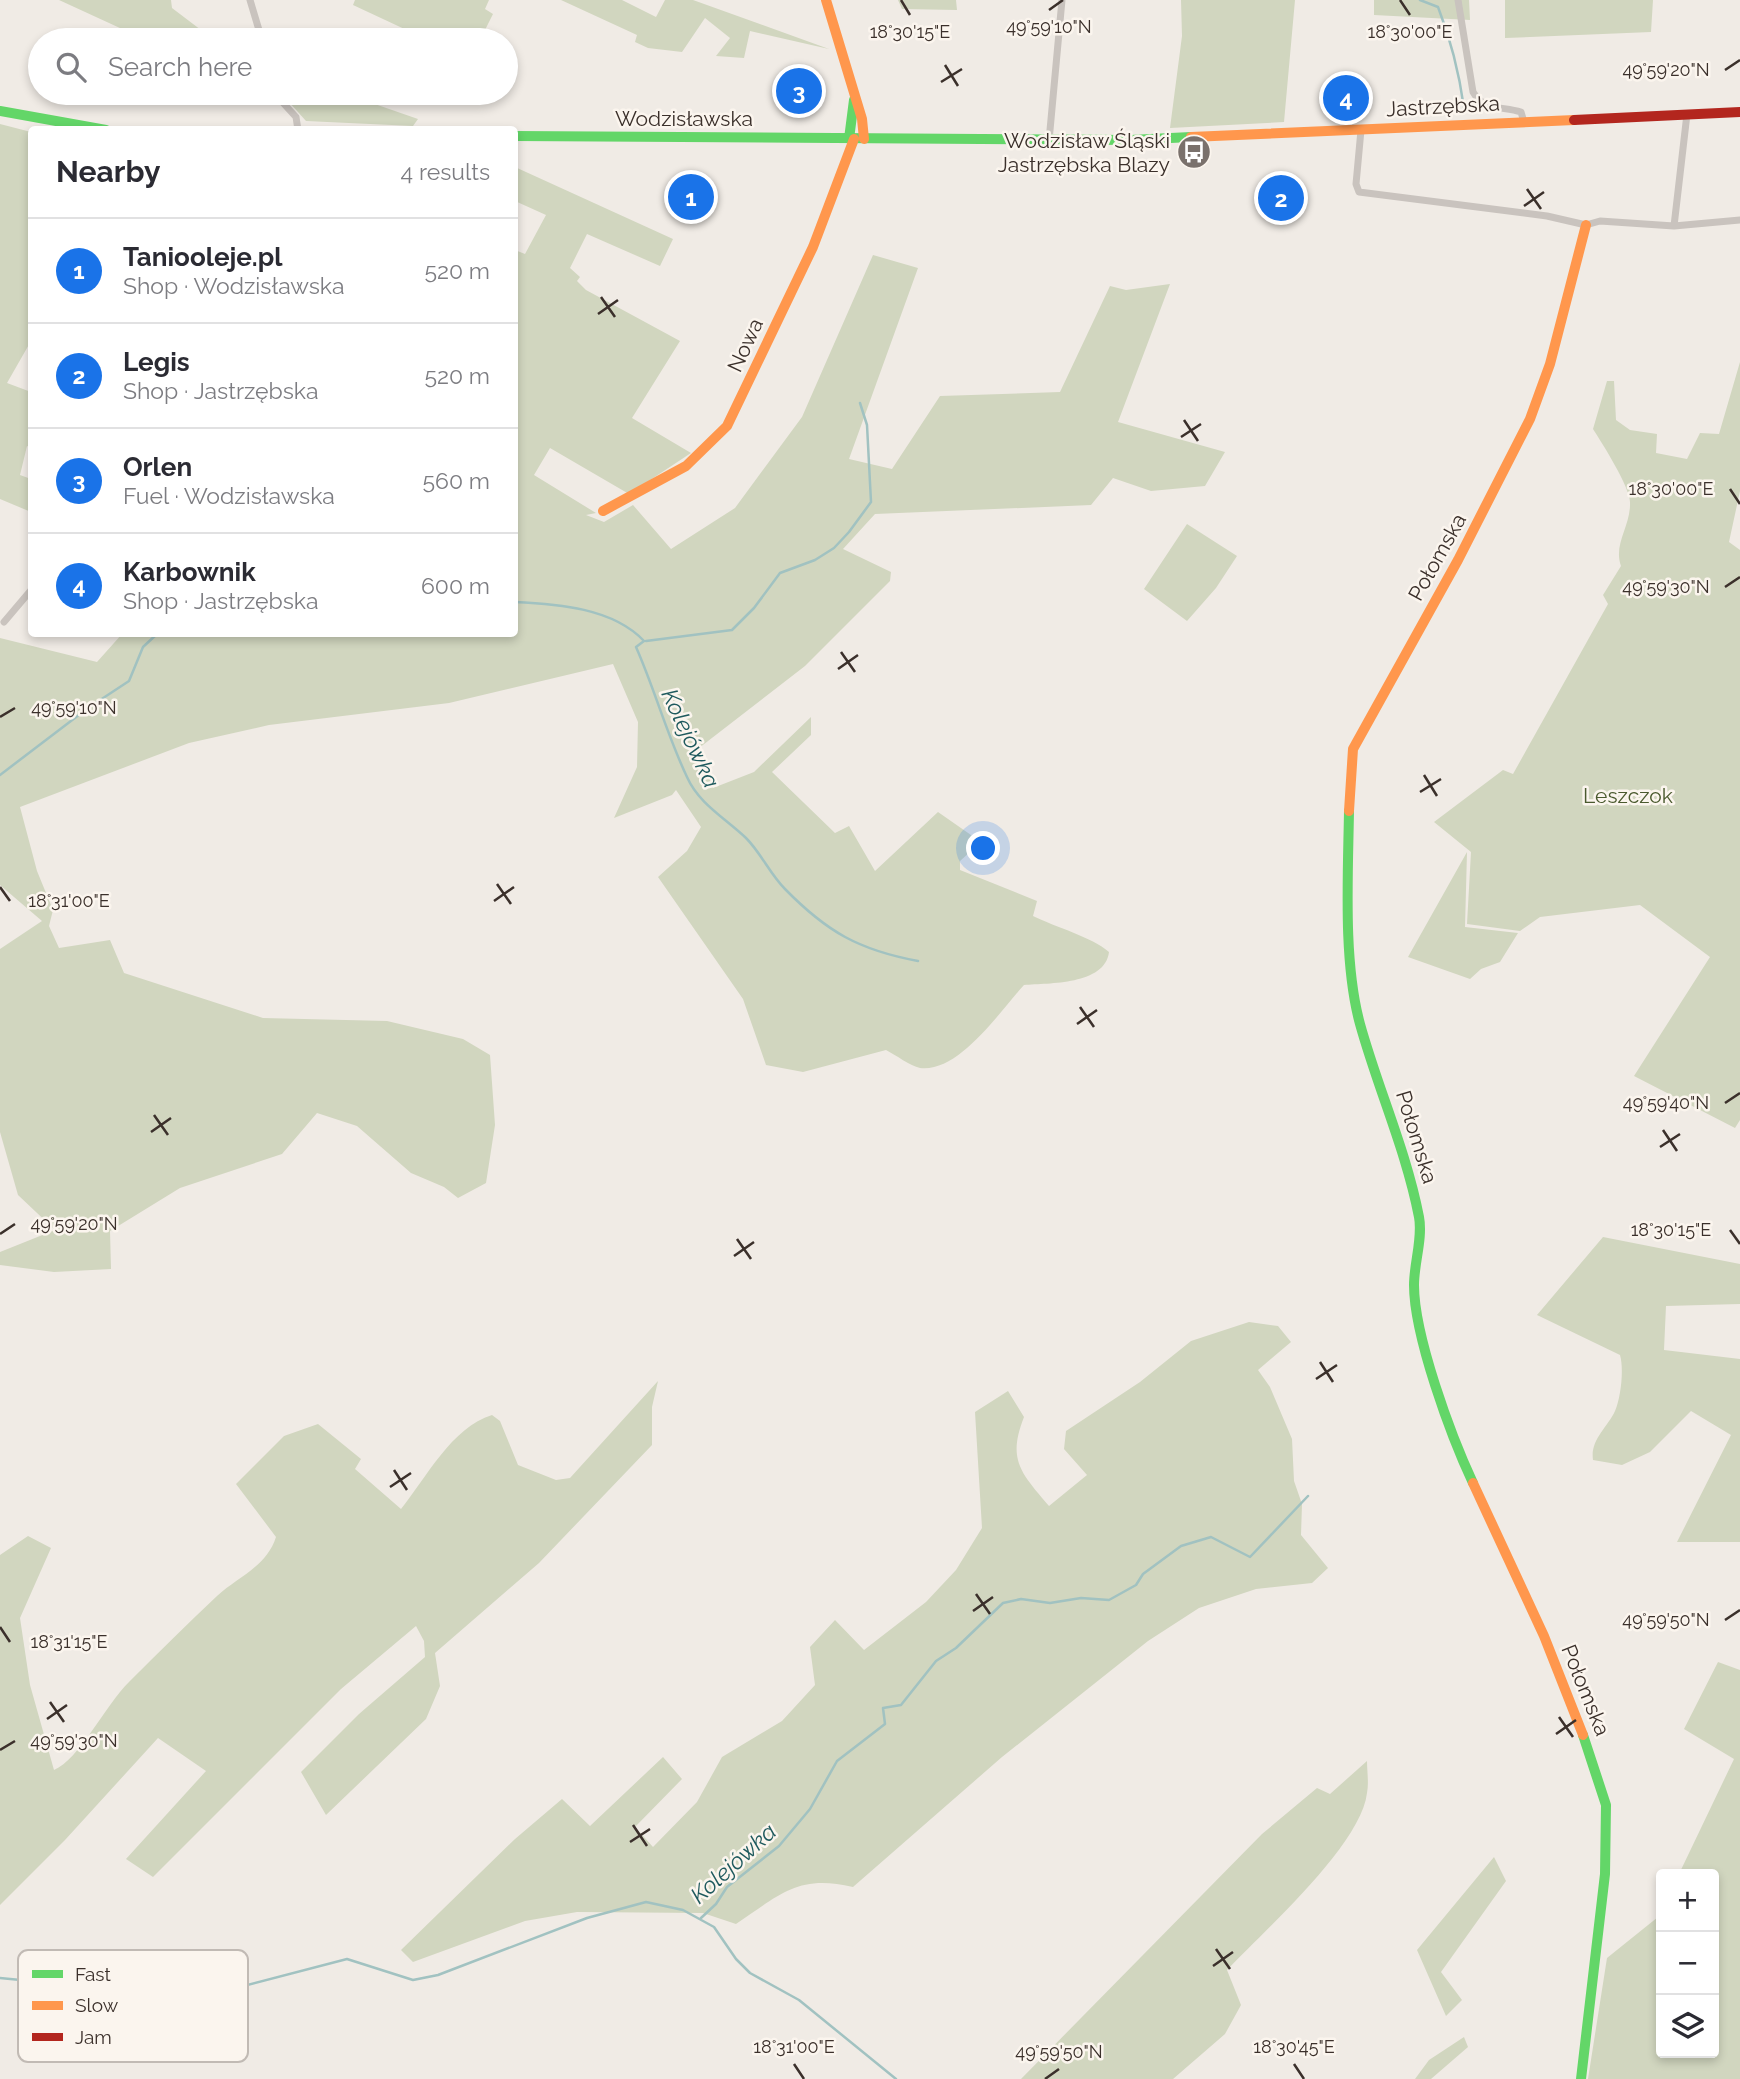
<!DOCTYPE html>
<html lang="en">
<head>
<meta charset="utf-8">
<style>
	:root { --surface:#fff; --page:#f2f2f3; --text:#2b2b33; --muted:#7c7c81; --line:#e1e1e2; --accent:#1a73e8 }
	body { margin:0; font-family:Raleway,sans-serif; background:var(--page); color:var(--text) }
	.controls { position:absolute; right:21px; bottom:21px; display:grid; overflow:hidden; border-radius:7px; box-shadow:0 4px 10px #0003 }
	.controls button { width:63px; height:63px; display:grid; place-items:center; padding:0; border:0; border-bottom:2px solid var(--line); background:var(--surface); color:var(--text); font:35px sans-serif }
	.you { position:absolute; left:984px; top:849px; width:24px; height:24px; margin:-18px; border:5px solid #fff; border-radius:50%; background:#1a73e8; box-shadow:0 0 0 10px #1a73e833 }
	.badge { display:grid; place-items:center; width:46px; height:46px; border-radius:50%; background:var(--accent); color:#fff; font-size:23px; font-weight:700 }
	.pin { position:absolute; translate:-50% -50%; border:4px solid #fff; box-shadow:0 2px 7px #0006 }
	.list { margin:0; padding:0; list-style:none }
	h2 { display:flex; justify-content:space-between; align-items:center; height:91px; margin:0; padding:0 28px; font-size:30px }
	h2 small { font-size:23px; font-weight:400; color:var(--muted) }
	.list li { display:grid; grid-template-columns:46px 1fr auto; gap:21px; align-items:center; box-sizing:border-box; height:105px; padding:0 28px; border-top:2px solid var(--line) }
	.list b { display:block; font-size:26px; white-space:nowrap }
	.list p { margin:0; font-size:23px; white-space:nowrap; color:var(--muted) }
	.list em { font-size:23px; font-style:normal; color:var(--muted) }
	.icon { flex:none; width:38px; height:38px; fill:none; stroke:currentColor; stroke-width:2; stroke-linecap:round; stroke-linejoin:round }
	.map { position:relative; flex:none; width:1740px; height:2079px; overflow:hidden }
	.search { position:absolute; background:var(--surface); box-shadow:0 4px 10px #0003; left:28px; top:28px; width:490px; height:77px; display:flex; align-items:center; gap:18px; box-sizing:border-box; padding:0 24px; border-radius:38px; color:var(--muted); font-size:26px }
	.panel { position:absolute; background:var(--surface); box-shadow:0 4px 10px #0003; left:28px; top:126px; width:490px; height:511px; border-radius:7px }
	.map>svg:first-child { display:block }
	.green { fill:#d1d6bf }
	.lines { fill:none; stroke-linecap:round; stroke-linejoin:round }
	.stream { stroke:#a1c2c1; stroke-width:2.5 }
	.street { stroke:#c9c3be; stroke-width:7 }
	.fast { stroke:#63d668; stroke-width:10 }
	.slow { stroke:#ff974d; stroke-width:10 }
	.jam { stroke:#b3261e; stroke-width:10 }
	.ticks { fill:none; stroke:#3b302b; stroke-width:2.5 }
	.labels { text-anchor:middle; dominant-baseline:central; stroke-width:5; stroke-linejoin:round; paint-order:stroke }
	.street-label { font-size:21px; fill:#3b302b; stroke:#fbf5ee }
	.poi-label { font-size:21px; fill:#3b302b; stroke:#fbf5ee; text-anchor:end }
	.park-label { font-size:21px; fill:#4a5a2e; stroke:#fbf5ee }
	.water-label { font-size:23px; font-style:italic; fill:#1f5a5e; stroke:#fbf5ee }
	.key { fill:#fbf5ee; stroke:#c1bab4; stroke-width:2 }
	.key-label { font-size:19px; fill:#3b302b }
	.ticks-label { font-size:18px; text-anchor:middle; fill:#3b302b; stroke:#fbf5ee; stroke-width:5; stroke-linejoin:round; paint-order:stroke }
</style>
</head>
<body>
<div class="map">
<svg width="1740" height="2079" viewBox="0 0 1740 2079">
	<rect width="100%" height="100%" fill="#f0ebe5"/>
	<!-- green -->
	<path class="green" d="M59,0H171L172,8L201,30L196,40H146Z
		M355,0H489L485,9L493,14L480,40H428L353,5Z
		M561,0H622L656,17L665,0H693L829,49L750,31L744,58L716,56L730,38L705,18L682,52L648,48L635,42L637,35Z
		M898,0H956L957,10L902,9Z
		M1181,0H1295L1284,122L1170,128L1182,36Z
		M1374,0H1469L1470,20L1374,15Z
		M1505,0H1653L1651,32L1505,38Z
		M281,93H343L418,119L413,126L306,121Z
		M0,124L31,132V341L7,383L31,392V448L27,446L20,475L31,479V512L0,499Z
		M515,167L673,239L660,266L587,234L570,268L580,277L577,281L586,290L680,341L632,418L691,453L629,494L550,448L534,475L596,513L586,515L604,522L633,505L671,549L735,508L802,417L873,255L918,268L849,459L892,469L940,396L1060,392L1110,286L1126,290L1170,284L1118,422L1225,452L1205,486L1151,491L1113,478L1091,505L875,514L843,549L891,572L890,581L805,666L699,748L713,788L754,772L811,717V735L772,772L835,833L849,826L875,871L938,812L981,842L960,861V870L1037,901L1033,916C1055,927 1092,937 1109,952C1105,985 1049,983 1024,985C1000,1011 959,1073 920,1068C910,1066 896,1055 886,1050L803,1072L766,1065L743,999L658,877L687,851L701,827L676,790L672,795L614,818L637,767L638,722L613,664L449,703L269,725L189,743L20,807L37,871L53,910L49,926L59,948L110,940L124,973L263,1018L387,1021L463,1039L490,1055L495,1125L486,1183L458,1198L444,1187L411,1173L357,1126L317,1113L282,1154L180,1188L110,1231L111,1269L54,1272L0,1265V1252L55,1230L18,1195L0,1132V949L42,921L0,885V638L97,662L122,634H514L515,250L525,254L546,215L515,201Z
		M1740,362V491L1729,542L1740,550V1120L1735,1128L1634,1076L1710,957L1640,905L1540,917L1520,931L1467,924L1471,852L1434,822L1503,770L1513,774L1608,604L1603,595L1621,566C1613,544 1631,526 1630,502C1630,487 1602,443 1593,429L1607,381H1614L1616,420L1630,430L1657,434L1656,453L1687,459L1700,433L1719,434Z
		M1187,524L1237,556L1216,588L1187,621L1144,589Z
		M1467,852L1465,927L1518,933L1500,962L1481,969L1470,979L1408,957Z
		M1603,1237L1740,1264V1304L1666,1306L1664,1350L1740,1359V1542H1677L1731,1435L1691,1411L1650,1452L1622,1465L1593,1460C1590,1440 1607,1428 1615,1411C1621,1397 1624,1369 1620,1355L1537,1315Z
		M1249,1322L1278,1326L1291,1342L1258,1370L1270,1387L1292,1439L1294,1481L1302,1504L1301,1535L1328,1568L1312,1583L1256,1589L1199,1608L1148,1641L1002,1757L853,1887C797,1874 780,1895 736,1924L703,1913L577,1912L525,1921L413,1962L401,1950L515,1839L562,1799L590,1826L663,1757L682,1779L635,1827L653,1847L697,1802L722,1757L782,1721L815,1685L810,1647L835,1620L864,1650L926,1602L956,1570L982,1528L975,1412L1008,1391L1024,1417C1007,1460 1021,1473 1049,1506L1087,1475L1064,1449L1066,1431L1140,1382L1191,1341Z
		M658,1381L652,1407V1445L539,1563L435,1653L440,1686L426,1719L326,1815L301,1772L359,1714L425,1657L424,1641L416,1626L341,1689L153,1877L126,1859L206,1771L158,1738L65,1840L0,1905V1555L28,1536L51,1548L20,1618L30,1685L54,1770C79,1760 106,1704 129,1682C158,1653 187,1624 217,1596C238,1577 267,1566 276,1537L236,1484L284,1436L318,1424L361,1459L355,1469L401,1509C426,1478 452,1427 492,1415L500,1421L518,1465L556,1480L570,1478Z
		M1718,1662L1740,1670V2079H1588L1607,1958L1658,1917L1661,1911V2053H1714V1874H1679L1734,1759L1684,1729Z
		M1367,1761C1367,1771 1369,1783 1367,1793C1361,1845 1264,1931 1227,1970L1241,2005L1225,2034L1173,2079H1021L1262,1834L1317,1788L1330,1794Z
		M1494,1857L1506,1881L1441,1972L1462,2000L1446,2016L1417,1950Z
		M1464,2037L1468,2047L1431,2079H1415L1429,2060Z"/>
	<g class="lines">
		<!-- stream -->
		<path class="stream" d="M1420,0L1438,7C1451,40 1459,72 1464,108
			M514,602C558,604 613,608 644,641L636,647C655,690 667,735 687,777C699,804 725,818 746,838C761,853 770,874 785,889C827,932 859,950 918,961
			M646,641L732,630L754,608L780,573L815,560L834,548L849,532L871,502L867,425L860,403
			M0,775L88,708L129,681L143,647L157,634
			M701,1918L716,1904L727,1887L779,1846L810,1809L837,1761L885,1724L883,1708L901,1705L936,1661L956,1648L1003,1603L1021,1599L1050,1603L1081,1598L1109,1600L1136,1585L1143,1574L1181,1546L1211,1537L1250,1557L1308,1496
			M0,1978L82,1986L122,1999
			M135,2004L232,1989L347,1959L413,1980L438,1975L587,1918L646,1902L683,1910L714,1927L736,1959L750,1973L799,2000L896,2079"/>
		<!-- street -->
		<path class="street" d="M250,0L262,40
			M1458,0L1473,92C1484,111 1502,106 1521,112L1524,122
			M274,93L296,117L298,130
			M1361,130L1356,184L1359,192L1547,216L1586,225L1600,221L1674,226L1740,220
			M1049,141L1062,0
			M1674,226L1687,114
			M4,622L32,589"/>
		<!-- fast -->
		<path class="fast" d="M0,111L106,130
			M514,136L1130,140L1191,137
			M849,139L854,100
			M1349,811C1348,876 1343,962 1360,1024C1378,1089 1406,1150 1419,1217C1423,1238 1414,1263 1414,1285C1414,1336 1451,1436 1473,1483
			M1581,2079L1605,1874L1606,1805L1583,1735"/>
		<!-- slow -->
		<path class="slow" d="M826,0L862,119L864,139
			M1191,137L1574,120
			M603,511L686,466L727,426L813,247L854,139
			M1349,811L1353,749L1458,560L1530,419L1550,364L1586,225
			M1473,1483L1544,1636L1583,1735"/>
		<!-- jam -->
		<path class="jam" d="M1574,120L1740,112"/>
	</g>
	<!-- ticks -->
	<path class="ticks" d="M901,0L910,15M1400,0L1410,15M1049,10L1063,0M945,65L958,86M1725,70L1740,60M941,82L962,69M1527,189L1541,209M1524,206L1544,192M601,297L615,317M598,314L618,300M1184,420L1198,441M1181,437L1201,424M1730,489L1740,504M1725,587L1740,577M841,652L855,672M838,669L858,655M0,717L15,708M1424,775L1437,796M1420,792L1441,779M497,884L511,904M0,887L10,901M494,901L514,887M1080,1007L1094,1027M1077,1024L1097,1010M1725,1103L1740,1093M154,1115L168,1135M1663,1130L1677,1151M151,1132L171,1118M1660,1147L1680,1134M1730,1230L1740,1244M0,1234L15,1224M737,1239L751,1259M734,1256L754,1242M1320,1362L1333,1382M1316,1379L1337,1365M394,1470L407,1490M390,1487L411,1473M976,1594L990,1614M973,1611L993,1597M1725,1620L1740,1610M0,1627L10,1642M50,1702L64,1722M1559,1717L1573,1737M47,1719L67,1705M1556,1734L1576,1720M0,1750L15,1741M633,1825L647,1846M630,1842L650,1829M1216,1949L1230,1969M1213,1966L1233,1952M794,2064L804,2079M1294,2064L1304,2079M1045,2079L1059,2069"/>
	<!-- icons -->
	<defs>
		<g id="bus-disc" transform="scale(1.75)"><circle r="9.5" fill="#7a716c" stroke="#fbf5ee"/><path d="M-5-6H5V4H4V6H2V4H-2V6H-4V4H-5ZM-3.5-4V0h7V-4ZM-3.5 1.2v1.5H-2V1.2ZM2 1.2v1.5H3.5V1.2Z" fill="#fff"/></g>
	</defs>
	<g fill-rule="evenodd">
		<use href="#bus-disc" x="1194" y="152"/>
	</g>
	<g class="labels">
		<!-- street labels -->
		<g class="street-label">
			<text transform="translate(1443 106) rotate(-3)">Jastrzębska</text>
			<text x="684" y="118">Wodzisławska</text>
			<text transform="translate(745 345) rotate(-65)">Nowa</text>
			<text transform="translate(1437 557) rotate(-61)">Połomska</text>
			<text transform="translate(1417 1137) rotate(73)">Połomska</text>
			<text transform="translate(1586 1690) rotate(68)">Połomska</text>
		</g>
		<!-- poi labels -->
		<g class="poi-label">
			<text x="1170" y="140">Wodzisław Śląski<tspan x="1170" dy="24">Jastrzębska Blazy</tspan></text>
		</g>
		<!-- park labels -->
		<g class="park-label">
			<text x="1628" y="795">Leszczok</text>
		</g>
		<!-- water labels -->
		<g class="water-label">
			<text transform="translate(691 738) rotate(65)">Kolejówka</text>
			<text transform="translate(733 1863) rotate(-42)">Kolejówka</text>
		</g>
	</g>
	<!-- legend -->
	<rect x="18" y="1950" width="230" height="112" rx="10" class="key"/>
	<rect x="32" y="1970" width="31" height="8" fill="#63d668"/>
	<rect x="32" y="2001" width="31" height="9" fill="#ff974d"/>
	<rect x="32" y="2033" width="31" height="8" fill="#b3261e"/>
	<g class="key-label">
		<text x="75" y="1981">Fast</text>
		<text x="75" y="2012">Slow</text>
		<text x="75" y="2044">Jam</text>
	</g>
	<g class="ticks-label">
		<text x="1049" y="33">49°59'10"N</text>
		<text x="910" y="38">18°30'15"E</text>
		<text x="1410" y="38">18°30'00"E</text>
		<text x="1666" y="76">49°59'20"N</text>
		<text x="1671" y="495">18°30'00"E</text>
		<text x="1666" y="593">49°59'30"N</text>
		<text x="74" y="714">49°59'10"N</text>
		<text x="69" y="907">18°31'00"E</text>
		<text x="1666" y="1109">49°59'40"N</text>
		<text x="74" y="1230">49°59'20"N</text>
		<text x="1671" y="1236">18°30'15"E</text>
		<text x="1666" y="1626">49°59'50"N</text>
		<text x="69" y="1648">18°31'15"E</text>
		<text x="74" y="1747">49°59'30"N</text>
		<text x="794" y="2053">18°31'00"E</text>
		<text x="1294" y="2053">18°30'45"E</text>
		<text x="1059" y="2058">49°59'50"N</text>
	</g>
</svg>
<div class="controls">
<button>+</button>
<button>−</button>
<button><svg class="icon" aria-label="layers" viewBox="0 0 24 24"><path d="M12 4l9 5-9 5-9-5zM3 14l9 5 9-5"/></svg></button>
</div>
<div class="you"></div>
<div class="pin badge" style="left:691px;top:197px">1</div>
<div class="pin badge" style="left:1281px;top:198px">2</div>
<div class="pin badge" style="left:799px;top:91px">3</div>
<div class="pin badge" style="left:1346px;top:98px">4</div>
<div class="search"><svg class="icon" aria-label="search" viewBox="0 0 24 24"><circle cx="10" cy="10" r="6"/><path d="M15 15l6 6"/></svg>Search here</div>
<section class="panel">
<h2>Nearby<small>4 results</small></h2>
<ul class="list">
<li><span class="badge">1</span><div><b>Taniooleje.pl</b><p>Shop · Wodzisławska</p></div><em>520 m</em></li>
<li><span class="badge">2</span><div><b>Legis</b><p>Shop · Jastrzębska</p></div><em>520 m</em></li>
<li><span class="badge">3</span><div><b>Orlen</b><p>Fuel · Wodzisławska</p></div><em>560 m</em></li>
<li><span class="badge">4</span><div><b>Karbownik</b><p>Shop · Jastrzębska</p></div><em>600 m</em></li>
</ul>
</section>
</div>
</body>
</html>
